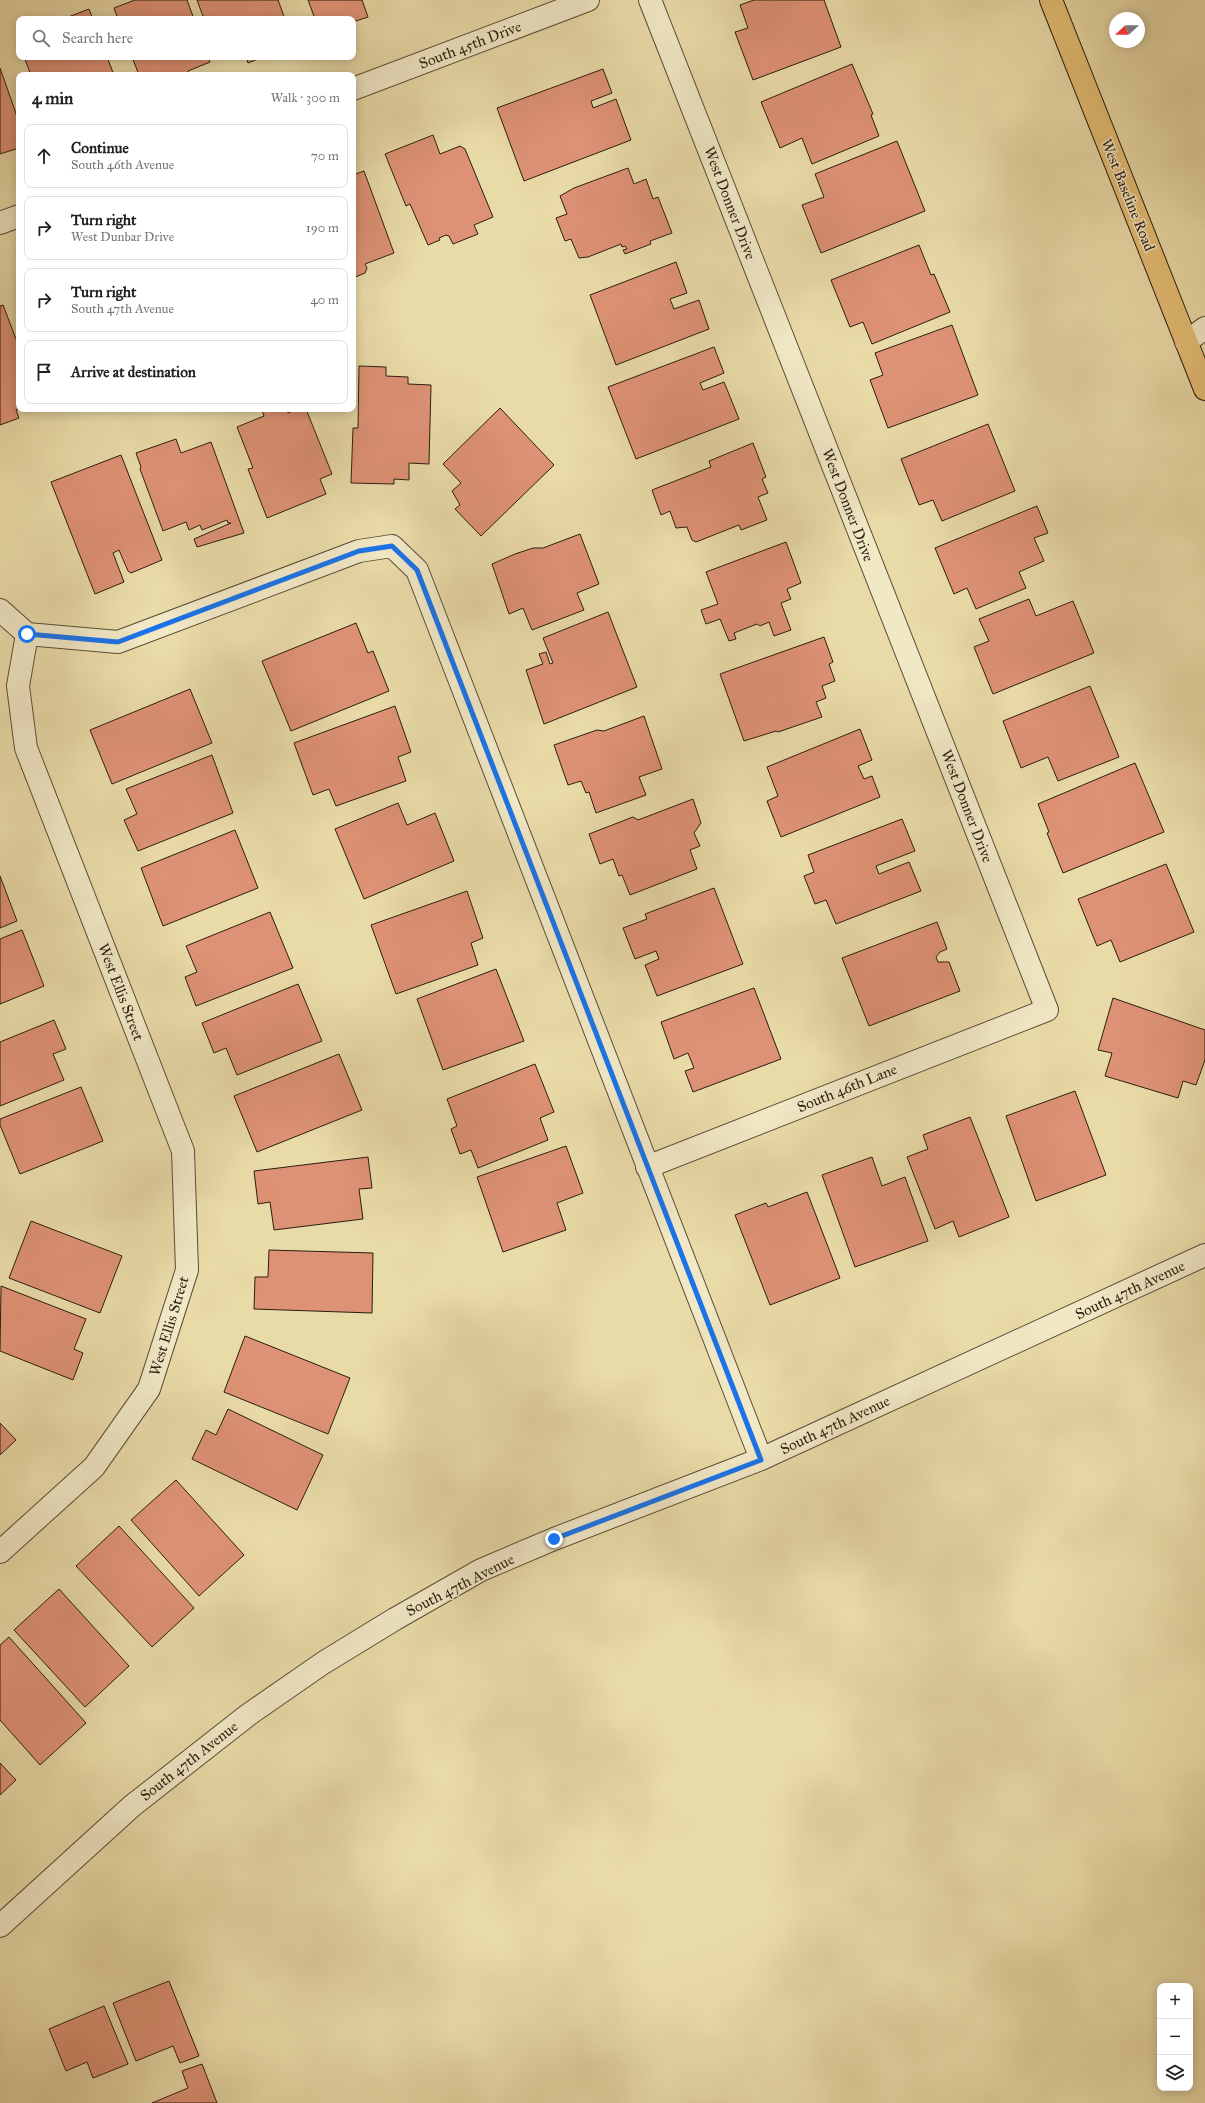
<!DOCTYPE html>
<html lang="en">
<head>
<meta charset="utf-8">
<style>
	:root { --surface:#fff; --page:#f6f6f6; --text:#222; --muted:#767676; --line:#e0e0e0 }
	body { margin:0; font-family:"IM FELL Great Primer",serif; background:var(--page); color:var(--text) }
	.controls { position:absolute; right:12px; bottom:12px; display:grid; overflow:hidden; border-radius:8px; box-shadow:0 2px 10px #0003 }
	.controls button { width:36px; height:36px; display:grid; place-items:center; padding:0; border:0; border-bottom:1px solid var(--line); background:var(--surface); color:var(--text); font:20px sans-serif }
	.compass { position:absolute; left:1109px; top:12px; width:36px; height:36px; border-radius:50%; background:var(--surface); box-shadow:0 2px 10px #0003; rotate:249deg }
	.stop { position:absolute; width:12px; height:12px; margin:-9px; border:3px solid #1a73e8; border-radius:50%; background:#fff }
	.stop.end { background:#1a73e8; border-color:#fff; box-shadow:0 1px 4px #0008 }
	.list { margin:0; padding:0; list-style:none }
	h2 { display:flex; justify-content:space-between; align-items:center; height:52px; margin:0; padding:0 16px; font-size:17px }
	h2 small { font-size:13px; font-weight:400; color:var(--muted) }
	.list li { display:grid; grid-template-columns:26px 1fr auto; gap:12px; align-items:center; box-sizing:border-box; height:64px; margin:0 8px 8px; padding:0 8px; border:1px solid var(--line); border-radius:8px }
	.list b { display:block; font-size:15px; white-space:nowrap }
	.list p { margin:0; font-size:13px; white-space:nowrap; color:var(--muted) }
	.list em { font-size:13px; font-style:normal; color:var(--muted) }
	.icon { flex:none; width:22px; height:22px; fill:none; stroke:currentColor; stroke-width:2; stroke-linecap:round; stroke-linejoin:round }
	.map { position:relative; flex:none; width:1205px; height:2103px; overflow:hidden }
	.search { position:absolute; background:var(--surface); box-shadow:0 2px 10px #0003; left:16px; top:16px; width:340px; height:44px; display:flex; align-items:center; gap:10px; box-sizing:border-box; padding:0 14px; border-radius:8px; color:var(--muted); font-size:15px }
	.panel { position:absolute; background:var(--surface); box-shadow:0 2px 10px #0003; left:16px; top:72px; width:340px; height:340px; border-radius:8px }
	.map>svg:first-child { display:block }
	.building { fill:#de9275; stroke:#2b1d10 }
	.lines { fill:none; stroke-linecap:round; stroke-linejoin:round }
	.minor-casing { stroke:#5a4c36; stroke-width:24 }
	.tertiary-casing { stroke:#5a4c36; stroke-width:24 }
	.primary-casing { stroke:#2b1d10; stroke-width:24 }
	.minor { stroke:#f1e8c6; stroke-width:22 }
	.tertiary { stroke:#f1e8c6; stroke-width:22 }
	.primary { stroke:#e4be74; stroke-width:22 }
	.route { stroke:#1a73e8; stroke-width:5 }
	.labels { text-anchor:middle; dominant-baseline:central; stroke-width:3; stroke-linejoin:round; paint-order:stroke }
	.street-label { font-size:15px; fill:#2b1d10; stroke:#f1e8c6 }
</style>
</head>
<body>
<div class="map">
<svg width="1205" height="2103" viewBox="0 0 1205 2103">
	<rect width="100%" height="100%" fill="#e9dba8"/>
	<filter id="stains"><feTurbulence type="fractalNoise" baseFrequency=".005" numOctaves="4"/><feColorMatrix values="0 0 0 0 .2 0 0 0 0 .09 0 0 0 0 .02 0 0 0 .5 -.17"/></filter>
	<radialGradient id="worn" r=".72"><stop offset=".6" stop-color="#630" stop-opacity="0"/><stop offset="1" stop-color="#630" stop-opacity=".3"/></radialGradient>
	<!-- building -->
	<path class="building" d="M135,0H187L194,19H118L114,8Z
		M197,0H278L285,19H204Z
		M308,0H362L368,17L353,22V19H315Z
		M754,0H824L841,47L753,80L735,32L748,28L740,5Z
		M89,9L93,19H63Z
		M24,57H107L114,75H31Z
		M132,57H208L210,62L188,71L189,75H139Z
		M246,57H263L248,63Z
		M852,64L873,114L871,115L879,136L812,164L802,138L780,148L761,102Z
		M0,68L19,122V148L0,154Z
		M603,69L612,93L591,101L593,108L616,99L631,140L524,181L497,108Z
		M433,135L440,154L460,146L465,149L493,217L474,225L478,234L453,244L449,236L446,235L439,238L440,240L428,245L410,204L406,206L385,154Z
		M897,141L925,211L821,253L802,205L824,197L815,174Z
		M628,168L634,184L646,179L653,199L658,197L672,233L650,241L651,244L625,254L623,250L627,249L625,246L622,247L621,244L588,257L579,258L571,239L565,241L556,218L567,214L560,196L574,188Z
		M364,171L394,253L365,264L367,268L365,273L353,278V175Z
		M919,245L931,275L934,274L950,312L872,344L863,322L850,327L831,280Z
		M676,262L687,293L670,299L674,309L699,300L709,329L616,365L590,295Z
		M3,305L19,347L20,409L16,410L19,418L0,425V306Z
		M952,325L978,395L888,428L870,380L883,375L875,353Z
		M714,347L724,373L700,383L703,390L724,382L739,419L636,459L608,387Z
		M359,366L386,367V376L408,377V384L431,385L429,464L409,463V480L394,479V484L351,483L353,428H358Z
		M500,408L554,465L481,536L455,509L460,505L452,491L461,483L443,464Z
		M265,409H286L288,413L297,409H306L332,474L320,479L326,494L267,518L248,469L253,468L237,427L264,416L262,410Z
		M988,424L1015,491L942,521L933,500L919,505L901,459Z
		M176,439L181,453L211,442L244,533L197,547L194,539L231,523H228L227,520L202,530L200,525L189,530L186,522L163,531L140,469L141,467L136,453Z
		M753,443L766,477L762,479L768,493L758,497L767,520L741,530L739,525L696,542L692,540L687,527L676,528L670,511L661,515L652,490L711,467L709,461Z
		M121,455L162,560L131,573L128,571L119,550L113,553L124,582L95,594L51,482Z
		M1037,506L1048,533L1034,538L1044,561L1019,572L1026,588L976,609L967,588L954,594L935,548Z
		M580,534L599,584L577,593L584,610L532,630L523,608L509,614L492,564L515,554L533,548H543Z
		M786,542L801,583L787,589L791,599L781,603L791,630L774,636L769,622L760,626L757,624L734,633L736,639L729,641L720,619L706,624L701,610L718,604L706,572Z
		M1029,599L1036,616L1073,601L1094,653L993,694L974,647L989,641L979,619Z
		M608,612L637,687L544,724L526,670L543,664L539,654L546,652L550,664L553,663L543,638Z
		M356,623L368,653L373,651L389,691L291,731L262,661Z
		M824,637L833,662L829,664L835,681L822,686L826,698L816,702L822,717L778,732L776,731L744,741L720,674Z
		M1090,686L1119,757L1058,781L1048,757L1021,768L1003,721Z
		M190,689L212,743L112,784L90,730Z
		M395,706L411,752L398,757L406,781L336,806L329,789L313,795L294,743Z
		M644,716L662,769L639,777L646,795L596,813L589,792L586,793L581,781L568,785L554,745L597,730L604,731Z
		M860,729L872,760L858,766L864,779L872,776L880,797L781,837L767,801L778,796L767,767Z
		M212,755L233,813L138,851L124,820L137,814L126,789Z
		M1135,763L1164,832L1063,873L1047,833L1049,832L1038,804Z
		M693,799L701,823L694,833L700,846L690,850L697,869L630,895L622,875L619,876L613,859L600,864L589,834L633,817L638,820Z
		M398,803L407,825L435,813L454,861L364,899L335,829Z
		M902,819L915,851L876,866L879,874L909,862L921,891L836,924L826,900L815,904L804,876L814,872L808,855Z
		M235,830L258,888L163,926L141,868Z
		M1166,864L1194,932L1120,962L1111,940L1097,946L1078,899Z
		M0,876L17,921L0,928Z
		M714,888L743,964L657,996L645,965L659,959L656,951L635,959L623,928L647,919L645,914Z
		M467,891L483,938L471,943L478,965L396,994L371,925Z
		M270,912L293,968L196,1006L185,977L197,972L186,946Z
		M937,922L947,949L940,952L936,957L938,962H949L960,991L869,1026L842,958Z
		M22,930L44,986L0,1004V939Z
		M496,969L524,1041L443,1070L417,999Z
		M298,984L322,1041L237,1075L226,1048L214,1053L202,1023Z
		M754,988L781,1059L693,1092L685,1071L694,1068L688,1053L674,1059L661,1022Z
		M1113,998L1205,1030V1060L1196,1085L1183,1081L1178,1098L1105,1076L1112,1053L1098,1050Z
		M54,1020L66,1049L53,1054L64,1080L0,1106V1042Z
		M339,1054L362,1110L257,1152L234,1096Z
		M535,1064L554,1112L540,1118L548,1140L478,1168L471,1150L460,1154L451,1129L457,1126L447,1099Z
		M81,1087L103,1141L20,1174L0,1125V1119Z
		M1075,1091L1106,1175L1036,1201L1006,1116Z
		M970,1117L1009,1217L959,1237L953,1221L935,1229L907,1157L928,1149L923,1135Z
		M566,1146L583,1193L557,1203L566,1230L503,1252L477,1177Z
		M368,1157L372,1188L359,1189L363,1219L274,1230L270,1202L258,1204L254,1171Z
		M872,1157L882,1186L905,1177L928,1241L855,1267L822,1175Z
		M807,1192L840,1278L770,1305L735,1215L766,1203L768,1207Z
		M31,1221L122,1256L100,1313L9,1278Z
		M269,1250L373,1253L372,1313L254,1309L255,1277H268Z
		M1,1286L86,1319L74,1349L83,1353L73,1380L0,1351Z
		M245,1336L350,1378L328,1434L224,1392Z
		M228,1409L323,1455L297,1510L192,1459L206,1430L216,1435Z
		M0,1423L16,1440L0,1455Z
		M176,1480L244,1555L199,1596L131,1520Z
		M119,1526L194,1608L152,1647L76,1566Z
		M59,1589L129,1666L85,1707L14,1630Z
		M9,1637L86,1723L40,1765L0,1720V1645Z
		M0,1763L16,1780L0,1795Z
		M169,1981L199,2056L180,2063L173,2046L136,2061L113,2003Z
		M104,2006L128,2064L93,2078L87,2062L66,2071L49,2029Z
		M202,2064L217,2103H152L188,2088L182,2071Z"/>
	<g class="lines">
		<!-- minor casing -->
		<g class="minor-casing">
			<path id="minor" d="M353,89L588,0
				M0,223L19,216
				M1186,342L1205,328
				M0,610L27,634
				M27,634L118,642L359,551L392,546L417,570L761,1459
				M647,1167L1047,1010L650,0
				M0,1552L94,1467L149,1389L187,1270L183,1151L26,748L18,686L27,634"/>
		</g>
		<!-- tertiary casing -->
		<g class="tertiary-casing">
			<path id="tertiary" d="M0,1926L132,1806L248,1715L323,1663L395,1619L481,1570L554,1539L761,1459L1205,1255"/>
		</g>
		<!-- primary casing -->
		<g class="primary-casing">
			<path id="primary" d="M1051,0L1205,389"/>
		</g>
		<!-- minor -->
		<use href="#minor" class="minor"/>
		<!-- tertiary -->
		<use href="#tertiary" class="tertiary"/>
		<!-- primary -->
		<use href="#primary" class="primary"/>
	</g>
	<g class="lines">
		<!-- route -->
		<path class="route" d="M27,634L118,642L359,551L392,546L417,570L761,1460L554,1539"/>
	</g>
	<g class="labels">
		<!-- street labels -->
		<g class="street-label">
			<text transform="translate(470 45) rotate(-21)">South 45th Drive</text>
			<text transform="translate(1128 195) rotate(68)">West Baseline Road</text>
			<text transform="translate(730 203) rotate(69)">West Donner Drive</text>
			<text transform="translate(848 505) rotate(69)">West Donner Drive</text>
			<text transform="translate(967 806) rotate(69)">West Donner Drive</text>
			<text transform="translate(121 992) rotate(69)">West Ellis Street</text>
			<text transform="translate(847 1088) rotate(-22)">South 46th Lane</text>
			<text transform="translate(1130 1290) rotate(-25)">South 47th Avenue</text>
			<text transform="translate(169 1326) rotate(-73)">West Ellis Street</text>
			<text transform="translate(835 1425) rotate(-25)">South 47th Avenue</text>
			<text transform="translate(460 1585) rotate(-27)">South 47th Avenue</text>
			<text transform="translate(189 1761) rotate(-38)">South 47th Avenue</text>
		</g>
	</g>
	<rect width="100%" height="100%" filter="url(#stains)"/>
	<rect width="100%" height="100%" fill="url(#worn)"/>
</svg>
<div class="controls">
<button>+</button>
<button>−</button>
<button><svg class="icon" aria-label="layers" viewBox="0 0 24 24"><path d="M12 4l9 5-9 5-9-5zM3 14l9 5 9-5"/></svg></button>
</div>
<svg class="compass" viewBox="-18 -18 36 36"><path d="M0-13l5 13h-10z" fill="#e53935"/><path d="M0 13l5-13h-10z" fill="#767676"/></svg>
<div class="stop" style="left:27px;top:634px"></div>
<div class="stop end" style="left:554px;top:1539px"></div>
<div class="search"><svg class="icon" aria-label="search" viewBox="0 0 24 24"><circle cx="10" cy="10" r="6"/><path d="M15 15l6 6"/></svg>Search here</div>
<section class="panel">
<h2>4 min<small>Walk · 300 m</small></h2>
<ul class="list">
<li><svg class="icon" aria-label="ahead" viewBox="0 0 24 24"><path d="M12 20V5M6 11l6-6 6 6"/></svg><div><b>Continue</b><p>South 46th Avenue</p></div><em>70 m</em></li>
<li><svg class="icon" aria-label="right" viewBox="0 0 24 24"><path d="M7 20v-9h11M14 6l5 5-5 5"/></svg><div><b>Turn right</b><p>West Dunbar Drive</p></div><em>190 m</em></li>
<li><svg class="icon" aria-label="right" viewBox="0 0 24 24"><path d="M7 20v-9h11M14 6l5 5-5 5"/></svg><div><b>Turn right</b><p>South 47th Avenue</p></div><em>40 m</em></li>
<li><svg class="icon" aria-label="arrive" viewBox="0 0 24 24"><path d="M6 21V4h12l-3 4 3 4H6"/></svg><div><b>Arrive at destination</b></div></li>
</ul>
</section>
</div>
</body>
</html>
